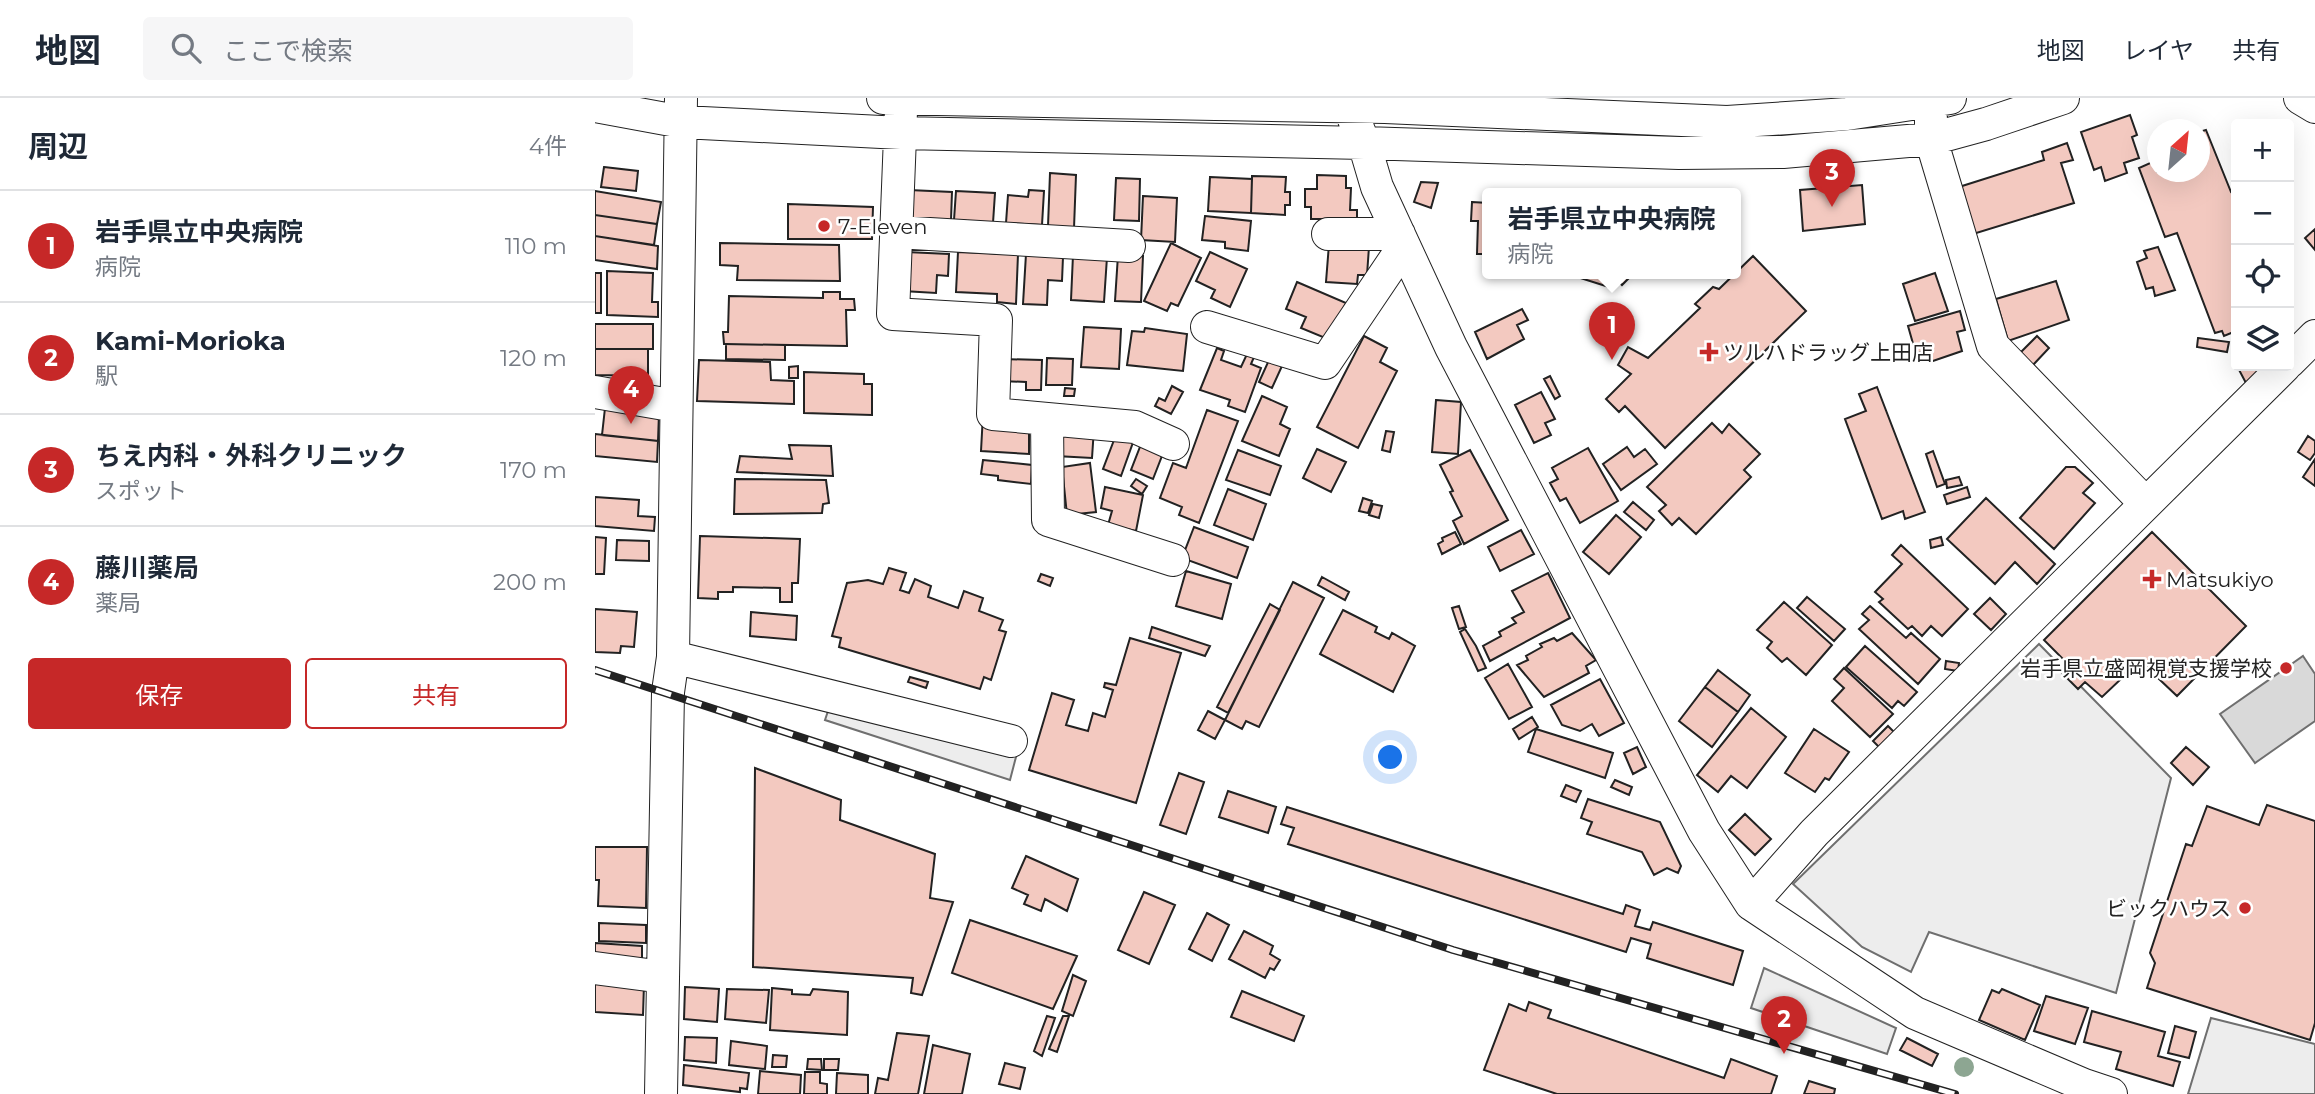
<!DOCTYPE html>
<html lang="ja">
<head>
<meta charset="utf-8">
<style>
	:root { --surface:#fff; --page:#f6f6f7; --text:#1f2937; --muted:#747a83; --line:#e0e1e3; --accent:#c62828 }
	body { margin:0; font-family:Montserrat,"Noto Sans JP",sans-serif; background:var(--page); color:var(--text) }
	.controls { position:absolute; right:21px; top:21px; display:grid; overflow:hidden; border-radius:7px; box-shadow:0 7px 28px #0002 }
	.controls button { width:63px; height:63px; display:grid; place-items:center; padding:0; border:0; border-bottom:2px solid var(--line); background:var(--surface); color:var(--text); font:35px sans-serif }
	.compass { position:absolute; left:1552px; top:21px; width:63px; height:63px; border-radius:50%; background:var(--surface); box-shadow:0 7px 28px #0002; rotate:27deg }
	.you { position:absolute; left:796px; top:660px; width:24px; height:24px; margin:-18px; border:5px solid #fff; border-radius:50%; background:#1a73e8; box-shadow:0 0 0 10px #1a73e833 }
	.badge { display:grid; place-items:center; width:46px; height:46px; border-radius:50%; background:var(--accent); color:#fff; font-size:23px; font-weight:700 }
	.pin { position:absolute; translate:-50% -58px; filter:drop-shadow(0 2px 4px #0008) }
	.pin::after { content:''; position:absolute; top:37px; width:24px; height:21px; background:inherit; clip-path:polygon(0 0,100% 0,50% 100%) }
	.popup { position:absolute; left:887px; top:90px; width:259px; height:91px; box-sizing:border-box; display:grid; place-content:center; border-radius:7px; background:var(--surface); filter:drop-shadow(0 2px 5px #0005); font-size:23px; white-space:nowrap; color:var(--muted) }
	.popup b { font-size:26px; color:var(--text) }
	.popup::after { content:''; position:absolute; left:50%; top:100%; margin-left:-14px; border:14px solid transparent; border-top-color:var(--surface) }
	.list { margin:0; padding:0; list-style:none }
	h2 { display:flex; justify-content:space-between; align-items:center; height:91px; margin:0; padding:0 28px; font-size:30px }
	h2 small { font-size:23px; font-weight:400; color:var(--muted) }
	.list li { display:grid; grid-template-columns:46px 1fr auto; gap:21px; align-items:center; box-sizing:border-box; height:112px; padding:0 28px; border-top:2px solid var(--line) }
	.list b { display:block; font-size:26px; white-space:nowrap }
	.list p { margin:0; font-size:23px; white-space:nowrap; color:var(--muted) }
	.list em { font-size:23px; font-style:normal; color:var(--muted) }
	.actions { display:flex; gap:14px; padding:21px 28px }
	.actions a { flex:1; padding:16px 0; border:2px solid var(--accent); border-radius:7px; text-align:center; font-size:24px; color:var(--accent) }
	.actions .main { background:var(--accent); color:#fff }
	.icon { flex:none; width:38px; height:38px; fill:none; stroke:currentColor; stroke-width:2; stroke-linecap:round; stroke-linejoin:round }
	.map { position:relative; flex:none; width:1720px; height:996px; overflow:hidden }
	header { display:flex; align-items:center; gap:42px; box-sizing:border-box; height:98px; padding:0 35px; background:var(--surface); border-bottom:2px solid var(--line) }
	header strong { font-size:33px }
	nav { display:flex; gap:38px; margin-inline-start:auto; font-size:24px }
	.search { width:490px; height:63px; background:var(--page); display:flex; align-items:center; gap:18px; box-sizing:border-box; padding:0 24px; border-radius:7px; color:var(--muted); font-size:26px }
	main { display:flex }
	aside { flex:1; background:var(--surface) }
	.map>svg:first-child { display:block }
	.parking { fill:#ededed; stroke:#6f6f6f; stroke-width:2 }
	.water { fill:#d9d9d9; stroke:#6f6f6f; stroke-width:2 }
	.building { fill:#f3c9c0; stroke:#222; stroke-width:2 }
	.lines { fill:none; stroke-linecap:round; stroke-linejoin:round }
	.minor-casing { stroke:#222; stroke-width:34 }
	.minor { stroke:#fff; stroke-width:32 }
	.rail-casing { stroke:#222; stroke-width:8 }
	.rail { stroke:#fff; stroke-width:5; stroke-dasharray:16; stroke-linecap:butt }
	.tree { fill:#8da692 }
	.poi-dot { fill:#c62828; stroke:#fff; stroke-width:2.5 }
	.labels { text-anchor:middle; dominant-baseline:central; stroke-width:5; stroke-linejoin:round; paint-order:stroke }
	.poi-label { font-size:21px; fill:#222; stroke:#fff; text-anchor:start }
</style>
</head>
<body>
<header>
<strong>地図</strong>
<div class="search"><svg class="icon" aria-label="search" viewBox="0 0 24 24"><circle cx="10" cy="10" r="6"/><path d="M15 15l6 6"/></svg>ここで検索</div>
<nav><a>地図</a><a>レイヤ</a><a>共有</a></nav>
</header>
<main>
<aside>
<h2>周辺<small>4件</small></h2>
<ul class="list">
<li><span class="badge">1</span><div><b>岩手県立中央病院</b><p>病院</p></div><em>110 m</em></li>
<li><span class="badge">2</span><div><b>Kami-Morioka</b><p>駅</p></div><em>120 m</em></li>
<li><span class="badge">3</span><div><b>ちえ内科・外科クリニック</b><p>スポット</p></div><em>170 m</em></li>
<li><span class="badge">4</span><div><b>藤川薬局</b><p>薬局</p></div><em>200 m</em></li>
</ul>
<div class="actions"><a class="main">保存</a><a>共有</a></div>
</aside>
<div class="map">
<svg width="1720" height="996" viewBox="0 0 1720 996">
	<rect width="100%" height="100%" fill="#fff"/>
	<!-- parking -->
	<path class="parking" d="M1444,546L1576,680L1521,895L1334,834L1316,874L1267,849L1198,786Z
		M236,604L422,655L415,682L230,622Z
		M1169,870L1301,930L1292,956L1156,910Z
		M1616,920L1720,946V996H1593Z"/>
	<!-- water -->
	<path class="water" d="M1708,558L1720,576V623L1660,665L1625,616Z"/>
	<!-- building -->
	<path class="building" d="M1535,17L1542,37L1537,39L1544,60L1529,65L1532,75L1510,83L1506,69L1499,72L1486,34Z
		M1611,32L1636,94L1641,92V233L1629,238L1627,233L1620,235L1582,135L1570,139L1544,70L1562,62V74H1604V34Z
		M1472,45L1478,62L1466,65L1479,105L1378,136L1364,89L1449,62L1447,54Z
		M9,69L43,73L41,93L6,89Z
		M455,75L481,77L479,130L453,128Z
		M722,77L751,78V90H756L755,112H762V128L733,121H716V109H710V91H722Z
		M657,78L691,79L690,94H695V107H690V117L656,115Z
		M615,79L657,81L656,115L613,113Z
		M521,80L545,81L544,123L519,122Z
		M826,84L843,85L836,110L819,104Z
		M1267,87L1270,126L1208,133L1205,92Z
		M314,92L357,94L356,122L312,120Z
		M434,92L449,93L447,127L411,125L413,97L433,99Z
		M0,93L66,104L62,126L0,117Z
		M361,93L400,95L398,125L359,122Z
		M548,98L582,100L580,144L546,142Z
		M877,104L893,105V156H882L883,123H876Z
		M193,106L278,109L277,141H193Z
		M0,117L62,126L59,147L0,138Z
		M610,118L656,123L653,153L630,150V144L607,142Z
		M1720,131V152L1710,140Z
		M0,138L63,148L62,171L0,162Z
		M125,145L244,147L245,183L142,182L143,168L125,167Z
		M576,145L606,160L583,208L576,205L572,213L549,203Z
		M734,146L774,149L772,177H763L762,186L731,184Z
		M1563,149L1580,192L1560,198L1558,189L1551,191L1542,164L1552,160L1549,153Z
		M311,154L354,156L353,178L342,177L341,195L308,193Z
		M363,154L423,156L421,206L402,204V196L361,194Z
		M615,154L652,171L635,209L616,200L620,192L601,183Z
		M431,156L468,159L467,183L453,182L452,207L428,206Z
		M478,157L512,159L509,204L476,202Z
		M523,157L548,158L546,204L520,203Z
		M1158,158L1211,213L1070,350L1030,308L1024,314L1011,301L1036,276L1023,267L1033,249L1053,260L1105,210L1100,206L1118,189L1124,191Z
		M12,173L58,175L57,204H63V219L12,217Z
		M0,175H6V215H0Z
		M1340,175L1353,213L1320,223L1308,186Z
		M966,176H1003L1020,182L1017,190L976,177Z
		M1028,176H1038L1027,187L1022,182Z
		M1461,183L1474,222L1413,243L1401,201Z
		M702,184L751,205L735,242L706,230L711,219L691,211Z
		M228,194H245V201H259L260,212H251L252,248L129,246L128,234H133L134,198L228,200Z
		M927,211L933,222L922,227L929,241L892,261L880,234Z
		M1365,213L1370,232L1362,234L1367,253L1335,264L1330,252L1321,256L1313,228Z
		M0,226H58V251H0Z
		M489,229L526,231L524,271L486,269Z
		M550,230L592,236L588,273L532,267L537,233L549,234Z
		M769,238L792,250L785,264L802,273L763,350L722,329Z
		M1442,238L1454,250L1438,267L1425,255Z
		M1603,240L1634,244L1632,254L1602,249Z
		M131,246L190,247V262L131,261Z
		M622,250L629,253L626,262L646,269L652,256L659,259L656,266L666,270L650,314L633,308L635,302L605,292Z
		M0,251H53V278L0,277Z
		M452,260L478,261L477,287H451Z
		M407,261L447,262L446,292H431V284L406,283Z
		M104,262L175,264L176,282L199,283V306L102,303Z
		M674,262L687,268L677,290L664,284Z
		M203,268V280H194V269Z
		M1642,268H1674L1652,287Z
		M209,274L269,276V286H277V317L209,315Z
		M955,278L965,298L960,301L949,281Z
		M577,288L588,294L576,316L560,308L564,300L570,303Z
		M1282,289L1330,414L1310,421L1308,413L1287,421L1250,321L1271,313L1264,296Z
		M470,290L480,291L479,298H469Z
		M946,294L960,321L950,325L956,337L939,345L920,307Z
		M667,298L692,309L685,326L695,331L684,358L647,343Z
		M841,302L866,304L863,356L837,354Z
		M10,310L64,315L63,343L7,337Z
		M612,312L643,323L604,425L584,417L587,409L565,400L578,365L591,370Z
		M388,316L434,319V356L386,353Z
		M463,324L499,330L497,360L461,358Z
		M1117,325L1127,335L1134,326L1165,356L1149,372L1156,379L1101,436L1084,420L1077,427L1064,413L1071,407L1052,389Z
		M524,329L541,336L526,378L508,371Z
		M791,333L799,334L795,354L787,352Z
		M0,336L63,343L62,364L0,358Z
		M550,336L572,345L558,381L536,372Z
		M1713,338L1720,343V355L1715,362L1703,354Z
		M194,347L236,348L238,378L142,374L145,358L197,361Z
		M1032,349L1039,359L1050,351L1062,366L1026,392L1008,366Z
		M993,350L1023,403L985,425L971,400L965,403L955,385L963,381L957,370Z
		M722,351L751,364L736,394L708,380Z
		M643,352L686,368L675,397L631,382Z
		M875,352L913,422L869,446L858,423L867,418L855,394L858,393L845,367Z
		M1338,353L1350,386L1342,389L1331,356Z
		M1720,361V388L1708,379Z
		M388,362L437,367L436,386L403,382V378L386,376Z
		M495,365L501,414L472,417L467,369Z
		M1471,369H1480L1498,385L1488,395L1500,405L1459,451L1425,420Z
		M1364,379L1367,387L1352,390L1351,382Z
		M140,381L231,382L234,405L228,406L227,415L139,416Z
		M541,381L552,388L547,396L536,388Z
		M510,389L548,397L541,433L513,427L517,413L506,410Z
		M1372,389L1375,399L1352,406L1349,397Z
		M633,391L671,406L658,442L619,427Z
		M0,399L44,402L43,418L60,419L59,433L0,428Z
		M768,400L777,403L773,415L764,413Z
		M1391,400L1460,466L1442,486L1420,464L1400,486L1352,441Z
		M1038,404L1059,422L1051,432L1029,414Z
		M778,406L787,408L784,420L774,417Z
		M1021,417L1046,439L1014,476L988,454Z
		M599,429L653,449L642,480L587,460Z
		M926,432L939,456L905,473L893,449Z
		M860,434L866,446L847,456L843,446L848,443L847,440Z
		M1557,434L1651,528L1582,598L1545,563L1507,599L1490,584L1483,591L1463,571L1470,563L1449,542Z
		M105,438L205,441L203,485H197V504H185V490L138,489V494H123V501L103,500Z
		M0,439L11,440L9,476H0Z
		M1346,439L1348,447L1336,450L1335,442Z
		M22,442L54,443V463L21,462Z
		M1306,447L1373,511L1347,538L1336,528L1327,538L1317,528L1313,531L1284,504L1288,501L1280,494L1307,466L1297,457Z
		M294,470L311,475L305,492L314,495L320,481L336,488L333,499L363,510L369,493L388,500L384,513L408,522L404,532L411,534L396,582L389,579L385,591L244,549L246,540L237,538L252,485L273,482L288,486Z
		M591,473L636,486L627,521L581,508Z
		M953,475L975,520L895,563L888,548L906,538L904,534L921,525L917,520L929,514L917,493Z
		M446,476L458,480L455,488L443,483Z
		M727,479L754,494L750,502L723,487Z
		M698,484L729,500L664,629L651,623L647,631L630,622Z
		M1212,499L1250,531L1239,543L1202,510Z
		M1395,500L1411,516L1396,532L1379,516Z
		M1189,504L1237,547L1211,577L1192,560L1187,564L1172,550L1177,544L1162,532Z
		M675,506L685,512L633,615L622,609Z
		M864,508L871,529L864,531L857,510Z
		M1275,508L1311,540L1316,535L1345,561L1323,586L1264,531L1274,522L1267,516Z
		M0,511L42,514L39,549L26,548L25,555L0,554Z
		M748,512L782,529L780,534L794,541L797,535L820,548L798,594L725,556Z
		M156,514L202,518L201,542L155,538Z
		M557,529L615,548L610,558L554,540Z
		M870,531L881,548L891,570L883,573L865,534Z
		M977,535L1001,562L991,568L994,575L949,599L922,567L933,562L931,558L947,549L945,546L959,540L962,543Z
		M535,540L586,555L541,705L434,672L457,595L479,602L471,627L493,633L498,615L510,619L518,592L509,589L510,585L521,587Z
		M1270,548L1322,594L1309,608L1303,603L1297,610L1251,569Z
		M1351,563L1364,565L1363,573L1350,571Z
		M913,566L937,609L914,621L890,580Z
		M1249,570L1298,616L1275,639L1237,603L1249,590L1239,581Z
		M1123,572L1155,597L1143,614L1110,589Z
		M315,579L333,584L331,590L313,584Z
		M1005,581L1029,625L1004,638L997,626L985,633L967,627L956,607Z
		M1110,589L1143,614L1117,649L1084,623Z
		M1156,610L1191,639L1152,690L1136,678L1123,694L1102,677Z
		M613,613L630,622L620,641L603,632Z
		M937,619L943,629L924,641L918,631Z
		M1293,628L1301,636L1286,651L1278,643Z
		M941,631L1018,655L1010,680L933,654Z
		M1219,631L1254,654L1234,682L1230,680L1220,694L1190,675Z
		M1042,649L1051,669L1038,676L1029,655Z
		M1591,649L1614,669L1598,687L1576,665Z
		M160,670L246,702L245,722L340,756L335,800L358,804L327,897L316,895L318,880L158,869Z
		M584,675L609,684L591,736L565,727Z
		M1020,682L1037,689L1034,697L1016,689Z
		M971,687L986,693L981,704L966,698Z
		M633,693L681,709L673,735L624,719Z
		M993,701L1065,724L1086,768L1083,775L1072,770L1059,777L1047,754L992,736L997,724L986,720Z
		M1672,707L1720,723V925L1715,942L1552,890L1560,865L1555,855L1591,746L1597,748L1612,708L1664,727Z
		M692,709L1028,816L1031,807L1045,812L1040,828L1055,832L1058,824L1148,853L1138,887L1052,860L1056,846L1036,840L1031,854L693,746L699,730L686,726Z
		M1150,716L1176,741L1160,757L1134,732Z
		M0,749H52L51,810L3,808L4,782H0Z
		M431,758L483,781L472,813L450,801L446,813L429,806L433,797L417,790Z
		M549,794L580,807L554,866L523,852Z
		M612,815L634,827L617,863L594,851Z
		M375,822L482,858L458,911L357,875Z
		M4,825L51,827V845L4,843Z
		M649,833L678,848L675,856L685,862L679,872L675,870L670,880L634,861Z
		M0,845L47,848V863L0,858Z
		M478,877L491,883L478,918L467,913Z
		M0,885L49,886L48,917L0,914Z
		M90,889L124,891L122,924L89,921Z
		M177,890L197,892V896L215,897L218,891L253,894L252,937L175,932Z
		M132,891L174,892L171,925L130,921Z
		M1407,891L1445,907L1430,942L1384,922L1397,892L1404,895Z
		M647,893L709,918L699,943L636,919Z
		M1451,898L1493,910L1480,946L1439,933Z
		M934,904L956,912L953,920L1129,980L1136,961L1182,978L1176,996H962L889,972L914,906L931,913Z
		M1497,913L1570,934L1563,958L1585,964L1578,988L1521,971L1526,954L1489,944Z
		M452,918L460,920L447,958L439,953Z
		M468,918H474L462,954L454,951Z
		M1580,928L1601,934L1594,960L1573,955Z
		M302,935L334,938L323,996H280L283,980L293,982Z
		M90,939L122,940L121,965L89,962Z
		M1312,940L1343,956L1337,968L1305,952Z
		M136,943L172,948L170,971L134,967Z
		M338,947L375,956L367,996H329Z
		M178,957L192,958L191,969H177Z
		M213,961H226L227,972L212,971Z
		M229,961H244L243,972H229Z
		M410,965L430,970L425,991L404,986Z
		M89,967L154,975L152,991L145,990V994L88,987Z
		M165,973L206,977L205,996H163Z
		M210,974H225V985L232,986V996H209Z
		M242,975L273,977V996H241Z
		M1214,983L1240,991L1239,996H1209Z"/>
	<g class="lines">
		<!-- minor casing -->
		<g class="minor-casing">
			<path id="minor" d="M288,0L790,9L1132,24L1252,16L1355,0
				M1705,0L1720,9
				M0,8L87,24L306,35L769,45L1084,55L1188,54L1336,41L1391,26L1468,0
				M754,9L769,45L782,89L856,249L1109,733L1156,806L1320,915L1489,987L1516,996
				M306,13L298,216L401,222L398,316L540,329L578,346
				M1336,21V41L1398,248L1550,405
				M301,134L534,148
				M733,136H804
				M612,229L730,265L809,148
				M1694,264L1720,238
				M0,294L81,308
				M452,321L453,422L578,462
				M78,559L416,643
				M1156,806L1219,735L1690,268
				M0,870L68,879
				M66,996L73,594L78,559L86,0"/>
		</g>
		<!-- minor -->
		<use href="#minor" class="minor"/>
		<!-- rail casing -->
		<g class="rail-casing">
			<path id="rail" d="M0,572L858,852L1360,996"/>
		</g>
		<!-- rail -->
		<use href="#rail" class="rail"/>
	</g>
	<!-- trees -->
	<circle class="tree" cx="1369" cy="969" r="10"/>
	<!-- markers -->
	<g class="poi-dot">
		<circle cx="229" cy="128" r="7"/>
		<path d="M1110.5 243.5h7v7h7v7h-7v7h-7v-7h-7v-7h7z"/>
		<path d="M1553.5 470.5h7v7h7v7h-7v7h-7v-7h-7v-7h7z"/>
		<circle cx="1691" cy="570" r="7"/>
		<circle cx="1650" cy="810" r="7"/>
	</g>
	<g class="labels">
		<!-- poi labels -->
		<g class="poi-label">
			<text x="243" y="128">7-Eleven</text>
			<text x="1128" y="254">ツルハドラッグ上田店</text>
			<text x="1571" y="481">Matsukiyo</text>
			<text x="1677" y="570" text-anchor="end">岩手県立盛岡視覚支援学校</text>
			<text x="1636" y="810" text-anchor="end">ビックハウス</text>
		</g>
	</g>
</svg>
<div class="controls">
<button>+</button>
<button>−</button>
<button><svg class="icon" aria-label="locate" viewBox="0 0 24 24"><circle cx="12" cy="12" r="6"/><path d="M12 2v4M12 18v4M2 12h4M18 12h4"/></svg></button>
<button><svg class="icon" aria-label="layers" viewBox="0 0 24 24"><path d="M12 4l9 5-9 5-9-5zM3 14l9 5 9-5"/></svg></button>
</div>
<svg class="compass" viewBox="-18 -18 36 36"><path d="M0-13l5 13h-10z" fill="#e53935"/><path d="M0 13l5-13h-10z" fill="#747a83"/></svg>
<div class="you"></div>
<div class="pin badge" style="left:1017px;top:262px">1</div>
<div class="popup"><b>岩手県立中央病院</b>病院</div>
<div class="pin badge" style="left:1189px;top:956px">2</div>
<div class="pin badge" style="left:1237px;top:109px">3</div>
<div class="pin badge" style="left:36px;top:326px">4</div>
</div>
</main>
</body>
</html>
